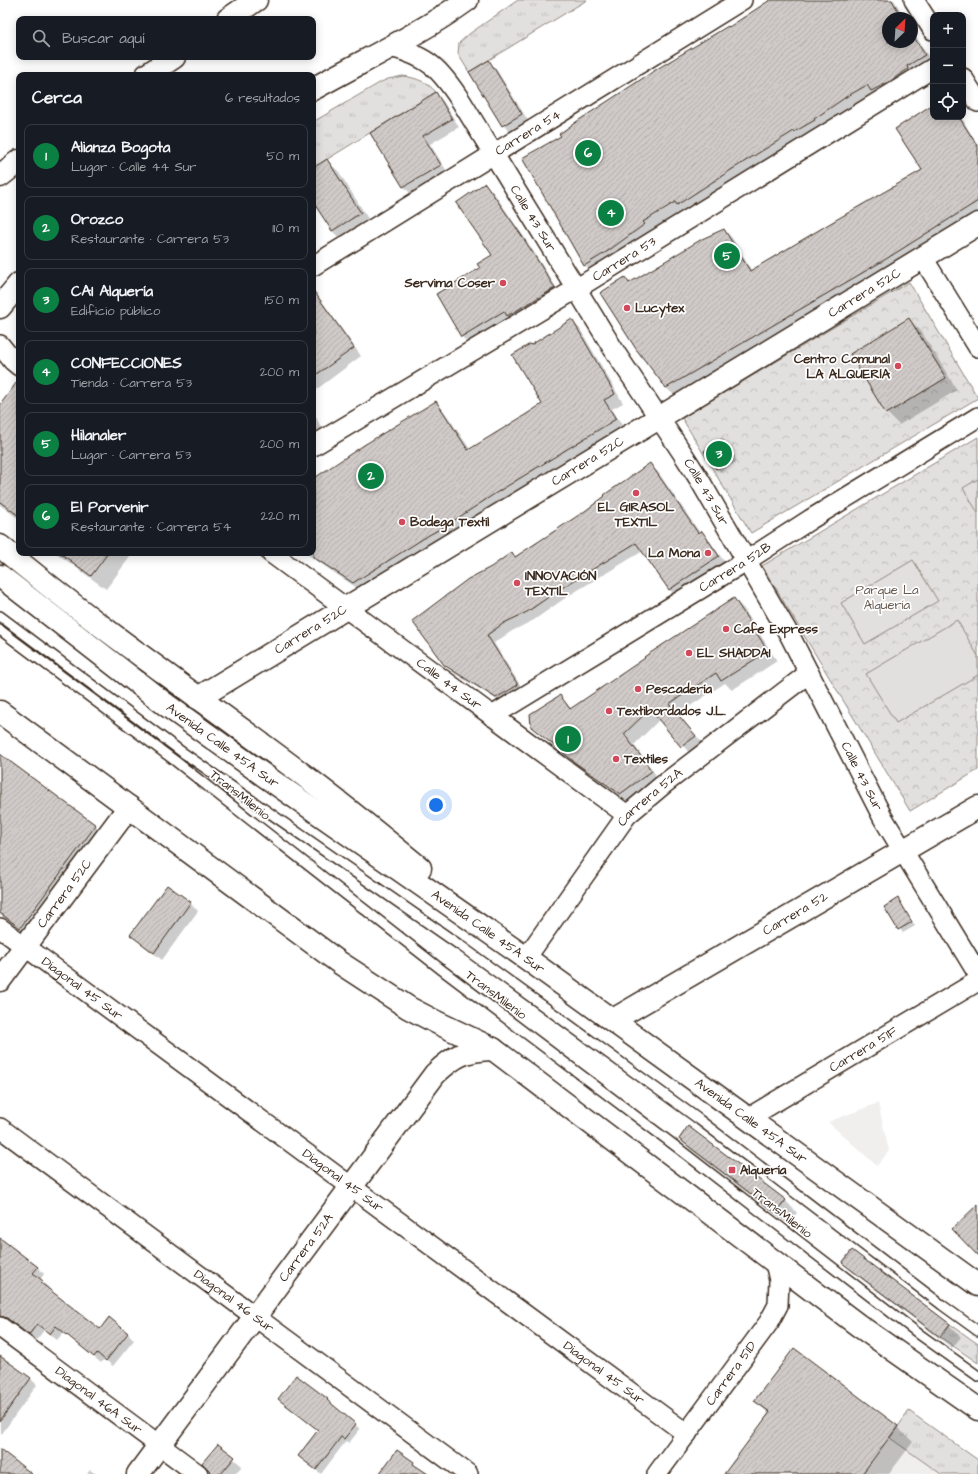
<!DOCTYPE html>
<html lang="es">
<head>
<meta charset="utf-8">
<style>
	:root { --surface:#171b24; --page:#242831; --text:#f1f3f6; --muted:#9ea1a6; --line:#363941; --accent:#0b8043 }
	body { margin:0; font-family:"Architects Daughter",sans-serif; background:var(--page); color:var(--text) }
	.controls { position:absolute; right:12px; top:12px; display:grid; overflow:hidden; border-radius:8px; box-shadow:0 2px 10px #0003 }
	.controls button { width:36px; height:36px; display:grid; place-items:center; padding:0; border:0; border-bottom:1px solid var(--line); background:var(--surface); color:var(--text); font:20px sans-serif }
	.compass { position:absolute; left:882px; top:12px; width:36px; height:36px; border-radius:50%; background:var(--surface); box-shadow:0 2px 10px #0003; rotate:25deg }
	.you { position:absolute; left:436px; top:805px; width:14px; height:14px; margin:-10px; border:3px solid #fff; border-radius:50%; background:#1a73e8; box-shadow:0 0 0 6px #1a73e833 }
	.badge { display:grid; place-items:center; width:26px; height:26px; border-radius:50%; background:var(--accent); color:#fff; font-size:13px; font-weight:700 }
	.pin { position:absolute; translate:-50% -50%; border:2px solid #fff; box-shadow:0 1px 4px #0006 }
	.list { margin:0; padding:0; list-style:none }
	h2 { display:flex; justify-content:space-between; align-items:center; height:52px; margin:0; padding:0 16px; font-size:17px }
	h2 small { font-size:13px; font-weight:400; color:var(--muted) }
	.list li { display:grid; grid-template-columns:26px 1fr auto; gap:12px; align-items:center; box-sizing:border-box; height:64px; margin:0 8px 8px; padding:0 8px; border:1px solid var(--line); border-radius:8px }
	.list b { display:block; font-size:15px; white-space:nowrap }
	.list p { margin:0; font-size:13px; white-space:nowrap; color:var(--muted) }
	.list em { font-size:13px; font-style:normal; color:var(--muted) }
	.icon { flex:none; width:22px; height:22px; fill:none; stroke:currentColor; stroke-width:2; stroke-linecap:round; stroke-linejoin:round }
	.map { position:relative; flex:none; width:978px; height:1474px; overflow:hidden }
	.search { position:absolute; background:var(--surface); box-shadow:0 2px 10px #0003; left:16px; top:16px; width:300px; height:44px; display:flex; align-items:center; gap:10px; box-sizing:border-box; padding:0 14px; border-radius:8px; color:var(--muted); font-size:15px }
	.panel { position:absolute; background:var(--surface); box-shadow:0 2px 10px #0003; left:16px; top:72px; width:300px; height:484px; border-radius:8px }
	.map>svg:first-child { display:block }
	.built { fill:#f1efee }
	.grass { fill:url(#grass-tufts); stroke:#8e857e }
	.forest { fill:url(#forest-crowns); stroke:#8e857e }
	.pitch { fill:#e2e0de; stroke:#8e857e }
	.shadow { fill:#0003 }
	.building { fill:url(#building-hatch); stroke:#3b2a1e }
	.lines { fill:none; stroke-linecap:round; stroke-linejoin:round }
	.lane-casing { stroke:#3b2a1e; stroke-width:12 }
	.street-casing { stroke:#3b2a1e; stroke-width:22 }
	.secondary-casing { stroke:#3b2a1e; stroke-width:25 }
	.highway-casing { stroke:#3b2a1e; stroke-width:25 }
	.lane { stroke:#fff; stroke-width:9 }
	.street { stroke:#fff; stroke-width:19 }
	.secondary { stroke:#fff; stroke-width:22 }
	.highway { stroke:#fff; stroke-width:22 }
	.poi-dot { fill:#d1495b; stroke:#fff; stroke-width:1.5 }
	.labels { text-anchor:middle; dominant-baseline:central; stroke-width:3.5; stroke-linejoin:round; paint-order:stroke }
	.street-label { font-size:13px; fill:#3b2a1e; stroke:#fff }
	.poi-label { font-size:13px; font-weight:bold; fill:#3b2a1e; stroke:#fff; text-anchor:start }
	.park-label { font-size:13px; fill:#65584e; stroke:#fff }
</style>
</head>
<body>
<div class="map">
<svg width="978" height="1474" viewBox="0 0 978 1474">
	<defs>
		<pattern id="grass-tufts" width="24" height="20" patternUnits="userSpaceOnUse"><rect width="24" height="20" fill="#e2e0de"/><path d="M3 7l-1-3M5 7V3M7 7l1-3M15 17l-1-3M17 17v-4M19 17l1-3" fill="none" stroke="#c3c0be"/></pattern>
		<pattern id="forest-crowns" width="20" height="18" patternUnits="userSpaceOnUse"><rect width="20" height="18" fill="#e2e0de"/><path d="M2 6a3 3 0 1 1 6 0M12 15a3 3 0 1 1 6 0" fill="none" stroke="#c3c0be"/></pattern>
		<pattern id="building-hatch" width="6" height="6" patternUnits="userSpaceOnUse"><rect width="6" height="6" fill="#cfcac7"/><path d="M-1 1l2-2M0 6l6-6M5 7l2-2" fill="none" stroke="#b3aeaa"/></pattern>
	</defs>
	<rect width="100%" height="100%" fill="#fff"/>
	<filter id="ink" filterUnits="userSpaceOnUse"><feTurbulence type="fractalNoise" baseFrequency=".025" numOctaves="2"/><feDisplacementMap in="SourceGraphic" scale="8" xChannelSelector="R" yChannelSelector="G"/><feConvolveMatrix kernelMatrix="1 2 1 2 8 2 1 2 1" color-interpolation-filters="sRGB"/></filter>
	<g filter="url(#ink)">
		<!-- built -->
		<path class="built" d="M878,1103L889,1151L877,1166L828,1122Z
			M890,1438L941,1474H862Z"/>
		<!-- grass -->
		<path class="grass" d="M518,0H587L469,72L458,54L459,43L469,34Z
			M403,76C417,78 427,82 436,92L313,168V122L381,82L388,79Z
			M950,1324L978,1344V1363L940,1337Z
			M909,1411L978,1460V1474H941L890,1438Z"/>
		<!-- forest -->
		<path class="forest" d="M909,282L978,398L751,533L682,418Z
			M978,437V770L910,811L762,566Z"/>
		<!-- pitch -->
		<path class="pitch" d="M978,479V513L963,488Z
			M913,560L938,601L865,644L841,603Z
			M957,620L978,656V675L896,723L866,674Z"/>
		<!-- shadow -->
		<path class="shadow" d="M771,0H894L905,18H888V42H912V30L933,64L594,274L585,265L563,136Z
			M489,61L496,69L529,122L511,133L503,125Z
			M435,94L443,101L459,127L430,144L448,173L412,195L404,187L372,133Z
			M933,106V117H961L978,145V214L894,266L674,395L666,388L625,278L630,283L724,230L732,238L752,271L924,171Z
			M327,160L339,172L372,225L344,242L332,231L313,200V169Z
			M485,184L494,193L530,246L563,298L470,345L461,336L481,269L494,256Z
			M316,295L324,304L361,356L313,392V297Z
			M909,319L921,331L957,390L899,425L887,413Z
			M572,321L580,329L623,403L612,409L624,428L363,592L305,553H313V480L436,402L444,411L470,449L544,404L531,346Z
			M19,394V519L0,505V407Z
			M313,411L323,431L313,437Z
			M722,441L737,461L720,472L717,468Z
			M650,465L658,472L700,533L702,532L709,540L726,564L677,597L670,590L643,551L568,596L534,620L512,631L494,643L525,693L505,705L454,673L446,665L491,568L512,554L516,557L586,512Z
			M56,553H133L106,589Z
			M734,599L744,609L777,661L732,690L725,683L678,714L705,746L692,756L660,719L634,745L661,782L630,804L588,774L542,736L532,726L560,697L572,709Z
			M0,755L95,825L105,835L29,936L0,915Z
			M168,886L190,903L198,911L162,960L139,942L131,935Z
			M898,900L915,926L903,933L885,907Z
			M688,1128L786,1201L797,1213L788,1224L691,1150L680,1139Z
			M0,1239L38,1267L44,1274L40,1280L49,1288L47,1289L100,1330L128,1333L134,1340L113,1366L104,1359L101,1363L64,1332L57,1340L44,1330L36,1341L14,1324L8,1322L0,1316Z
			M852,1252L949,1325L961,1337L952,1348L855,1274L843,1263Z
			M0,1357L30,1378L37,1385L1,1435Z
			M327,1400L360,1429L349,1443L346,1441L321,1474L299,1456L319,1430L283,1403Z
			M756,1401L897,1427L913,1442L889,1474H725L770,1415Z
			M218,1445L242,1466L235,1474H214Z
			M90,1470L96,1474H87Z"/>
		<!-- building -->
		<path class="building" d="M770,0H892L902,18H888V42H912V34L925,55L907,66L908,69L889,82L871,91L867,85L846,97L814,119L815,120L794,132V131L731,170L677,205L675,202L643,222L645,224L608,251L584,266L522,158L561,136L559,134L579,120L657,69L728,26L729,27Z
			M489,60L522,114L502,126L469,72Z
			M436,92L452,119L423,136L441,165L403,187L370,133Z
			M933,104V117H959L978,147V201L886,259L666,388L636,349L600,293L625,277L629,283L702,239L724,229L750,271L834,221L922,170L895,129Z
			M327,159L361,213L332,231L313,202V168Z
			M485,183L522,236L555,288L507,316L504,311L461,337L436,294L480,268L477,264L492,255L456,203Z
			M313,290L354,348L313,377Z
			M909,318L946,378L886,414L850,354Z
			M572,319L615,394L604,400L616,419L496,493L444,527L429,535L353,583L313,557V479L364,445L436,401L468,450L525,415L542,404L512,355L530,344L531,345Z
			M19,379V516L0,502V405Z
			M722,439L734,457L716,469L704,451Z
			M650,463L698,533L702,531L719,556L669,590L636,543L560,589L527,612L504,623L487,635L518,685L496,698L444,665L412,621L468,579L491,567L512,552L515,557L585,511L605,496L604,495Z
			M60,553H108L91,576Z
			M734,598L768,651L721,681L716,673L669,704L696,736L681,747L650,709L624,734L652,771L620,794L577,764L531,727L530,714L560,695L570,709L645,658L644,657Z
			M0,754L96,825L20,928L0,913Z
			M167,885L191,902L154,953L130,935Z
			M898,898L912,922L898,930L884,907Z
			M688,1126L786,1200L776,1213L679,1139Z
			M978,1204V1256L952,1229Z
			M0,1238L38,1267L33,1273L43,1281L41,1283L100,1329L109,1317L128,1333L106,1361L97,1353L94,1357L56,1326L50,1334L37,1324L29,1335L7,1318L0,1316Z
			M852,1250L950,1324L940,1337L842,1263Z
			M794,1348L898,1426L862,1474H724L770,1412L754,1401Z
			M0,1356L31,1378L0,1421Z
			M296,1375L328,1399L327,1400L356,1424L344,1439L341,1437L316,1470L298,1456L318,1430L278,1399Z
			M218,1444L235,1457L221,1474H213L202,1463Z
			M0,1449L32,1474H0Z
			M397,1450L414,1462L413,1464L428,1474H379Z"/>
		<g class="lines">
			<!-- lane casing -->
			<g class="lane-casing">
				<path id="lane" d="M0,616L182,752L461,946L697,1118L942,1305L978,1331
					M0,630L174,760L442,970L678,1148L919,1334L978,1376"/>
			</g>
			<!-- street casing -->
			<g class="street-casing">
				<g id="street">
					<path d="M914,0L933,30"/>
					<path id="s1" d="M391,47C429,57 440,69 461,101L617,355L683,454L699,479L790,636L883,818L978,974"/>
					<path d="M963,78L978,102"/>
					<path d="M923,258L978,347"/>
					<path id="s2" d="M313,266L742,0"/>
					<path d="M0,345L13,361L19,366"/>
					<path id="s3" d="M313,446L576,289L933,68"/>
					<path id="s4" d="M271,553L627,815"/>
					<path id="s5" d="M492,716L746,561L811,519L978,417"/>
					<path id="s6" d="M0,928L687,1434"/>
					<path id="s7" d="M526,958L627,815L664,784L809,673"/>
					<path id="s8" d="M748,1118L978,981"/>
					<path id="s9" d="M0,1128L468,1474"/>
					<path id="s10" d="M0,1327L198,1474"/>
					<path id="s11" d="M657,1474L769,1322L778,1305L779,1280L775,1263"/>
				</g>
			</g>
			<!-- secondary casing -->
			<g class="secondary-casing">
				<g id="secondary">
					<path d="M228,19L256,0"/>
					<path d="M147,75L174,57"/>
					<path d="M313,89C364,60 419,35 467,0"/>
					<path d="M0,176L19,161"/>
					<path d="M0,307L19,284"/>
					<path id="s12" d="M198,698L978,224"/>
					<path id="s13" d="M0,980L129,807"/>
					<path id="s14" d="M613,1020L978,807"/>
					<path id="s15" d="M138,1474L435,1074C455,1055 465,1050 493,1049"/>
				</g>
			</g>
			<!-- highway casing -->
			<g class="highway-casing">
				<g id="highway">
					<path d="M0,546C97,627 201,698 302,774C342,804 381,836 420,868"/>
					<path id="s16" d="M0,576L165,704L265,776L526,958L978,1285"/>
					<path d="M0,712L340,963L409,1008L436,1022L493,1049L858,1325L978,1409"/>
				</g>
			</g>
			<!-- lane -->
			<use href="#lane" class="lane"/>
			<!-- street -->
			<use href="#street" class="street"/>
			<!-- secondary -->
			<use href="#secondary" class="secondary"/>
			<!-- highway -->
			<use href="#highway" class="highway"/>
		</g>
	</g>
	<!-- markers -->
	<g class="poi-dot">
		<circle cx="503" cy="283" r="4"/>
		<circle cx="627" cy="308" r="4"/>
		<circle cx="898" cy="366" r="4"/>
		<circle cx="636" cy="493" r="4"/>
		<circle cx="402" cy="522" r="4"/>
		<circle cx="708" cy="553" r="4"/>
		<circle cx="517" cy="583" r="4"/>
		<circle cx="726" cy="629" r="4"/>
		<circle cx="689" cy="653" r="4"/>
		<circle cx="638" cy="689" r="4"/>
		<circle cx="609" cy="711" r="4"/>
		<circle cx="616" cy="759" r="4"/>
		<rect x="728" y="1166" width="8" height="8" rx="2"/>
	</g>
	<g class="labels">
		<!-- street labels -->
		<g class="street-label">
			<text stroke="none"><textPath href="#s2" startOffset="253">Carrera 54</textPath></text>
			<text stroke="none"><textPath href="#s1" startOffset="229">Calle 43 Sur</textPath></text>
			<text stroke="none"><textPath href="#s3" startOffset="363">Carrera 53</textPath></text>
			<text stroke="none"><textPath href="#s12" startOffset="780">Carrera 52C</textPath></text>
			<text stroke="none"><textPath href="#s12" startOffset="456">Carrera 52C</textPath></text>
			<text stroke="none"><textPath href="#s1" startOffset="553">Calle 43 Sur</textPath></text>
			<text stroke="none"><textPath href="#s5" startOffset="285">Carrera 52B</textPath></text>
			<text stroke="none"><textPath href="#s12" startOffset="132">Carrera 52C</textPath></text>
			<text stroke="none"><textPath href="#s4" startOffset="221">Calle 44 Sur</textPath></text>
			<text stroke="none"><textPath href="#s16" startOffset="280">Avenida Calle 45A Sur</textPath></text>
			<text stroke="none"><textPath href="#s1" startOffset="877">Calle 43 Sur</textPath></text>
			<text transform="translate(240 795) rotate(38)">TransMilenio</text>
			<text stroke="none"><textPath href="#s7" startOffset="204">Carrera 52A</textPath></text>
			<text stroke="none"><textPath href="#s13" startOffset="108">Carrera 52C</textPath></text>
			<text stroke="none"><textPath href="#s14" startOffset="211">Carrera 52</textPath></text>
			<text stroke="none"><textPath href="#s16" startOffset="604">Avenida Calle 45A Sur</textPath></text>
			<text stroke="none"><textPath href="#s6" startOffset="102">Diagonal 45 Sur</textPath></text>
			<text transform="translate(496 995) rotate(37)">TransMilenio</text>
			<text stroke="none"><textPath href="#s8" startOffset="134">Carrera 51F</textPath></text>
			<text stroke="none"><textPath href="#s16" startOffset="928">Avenida Calle 45A Sur</textPath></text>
			<text stroke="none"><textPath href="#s6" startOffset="426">Diagonal 45 Sur</textPath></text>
			<text transform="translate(782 1213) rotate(38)">TransMilenio</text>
			<text stroke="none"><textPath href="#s15" startOffset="282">Carrera 52A</textPath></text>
			<text stroke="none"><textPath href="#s9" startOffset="291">Diagonal 46 Sur</textPath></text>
			<text stroke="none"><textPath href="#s6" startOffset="750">Diagonal 45 Sur</textPath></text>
			<text stroke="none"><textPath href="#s11" startOffset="125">Carrera 51D</textPath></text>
			<text stroke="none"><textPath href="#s10" startOffset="123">Diagonal 46A Sur</textPath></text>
		</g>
		<!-- poi labels -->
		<g class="poi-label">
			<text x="495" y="283" text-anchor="end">Servima Coser</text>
			<text x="635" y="308">Lucytex</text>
			<text x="890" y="359" text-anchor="end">Centro Comunal<tspan x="890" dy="15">LA ALQUERÍA</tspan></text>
			<text x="636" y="507" text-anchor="middle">EL GIRASOL<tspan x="636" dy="15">TEXTIL</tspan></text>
			<text x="410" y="522">Bodega Textil</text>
			<text x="700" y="553" text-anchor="end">La Mona</text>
			<text x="525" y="576">INNOVACIÓN<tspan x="525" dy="15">TEXTIL</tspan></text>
			<text x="734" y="629">Cafe Express</text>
			<text x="697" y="653">EL SHADDAI</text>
			<text x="646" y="689">Pescadería</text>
			<text x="617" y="711">Textibordados J.L.</text>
			<text x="624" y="759">Textiles</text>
			<text x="740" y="1170">Alquería</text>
		</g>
		<!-- park labels -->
		<g class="park-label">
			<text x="887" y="590">Parque La<tspan x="887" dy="15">Alquería</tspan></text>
		</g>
	</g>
</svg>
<div class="controls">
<button>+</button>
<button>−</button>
<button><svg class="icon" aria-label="locate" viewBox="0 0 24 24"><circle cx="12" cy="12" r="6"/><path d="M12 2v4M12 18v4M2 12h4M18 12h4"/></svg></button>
</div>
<svg class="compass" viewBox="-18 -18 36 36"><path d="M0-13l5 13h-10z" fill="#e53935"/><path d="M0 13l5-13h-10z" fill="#9ea1a6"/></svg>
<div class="you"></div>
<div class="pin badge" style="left:568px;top:739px">1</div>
<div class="pin badge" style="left:371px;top:476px">2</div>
<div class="pin badge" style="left:719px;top:454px">3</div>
<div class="pin badge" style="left:611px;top:213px">4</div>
<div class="pin badge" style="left:727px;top:256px">5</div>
<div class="pin badge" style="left:588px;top:153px">6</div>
<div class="search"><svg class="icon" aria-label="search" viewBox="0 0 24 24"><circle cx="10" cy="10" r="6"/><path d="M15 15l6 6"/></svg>Buscar aquí</div>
<section class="panel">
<h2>Cerca<small>6 resultados</small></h2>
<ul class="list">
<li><span class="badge">1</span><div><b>Alianza Bogota</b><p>Lugar · Calle 44 Sur</p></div><em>50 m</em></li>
<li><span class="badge">2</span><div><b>Orozco</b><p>Restaurante · Carrera 53</p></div><em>110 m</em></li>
<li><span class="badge">3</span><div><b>CAI Alquería</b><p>Edificio público</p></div><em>150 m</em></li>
<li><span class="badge">4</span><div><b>CONFECCIONES</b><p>Tienda · Carrera 53</p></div><em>200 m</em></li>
<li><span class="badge">5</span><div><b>Hilanaler</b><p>Lugar · Carrera 53</p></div><em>200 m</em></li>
<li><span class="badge">6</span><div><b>El Porvenir</b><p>Restaurante · Carrera 54</p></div><em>220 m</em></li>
</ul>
</section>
</div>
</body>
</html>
